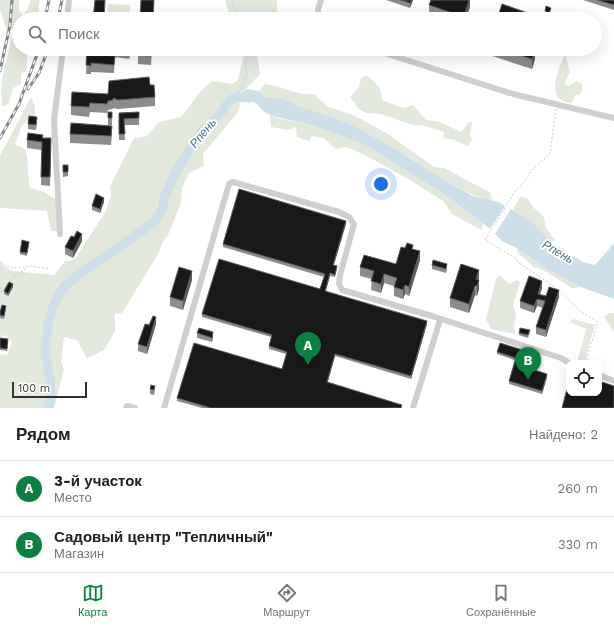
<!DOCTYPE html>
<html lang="ru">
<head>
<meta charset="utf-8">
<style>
	:root { --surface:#fff; --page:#f2f2f2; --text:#202124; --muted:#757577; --line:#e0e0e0; --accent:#0b8043 }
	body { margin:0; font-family:"Work Sans",sans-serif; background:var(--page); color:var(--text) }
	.controls { position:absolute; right:12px; bottom:12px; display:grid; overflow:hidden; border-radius:8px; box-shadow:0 4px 16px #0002 }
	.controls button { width:36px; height:36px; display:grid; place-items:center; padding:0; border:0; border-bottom:1px solid var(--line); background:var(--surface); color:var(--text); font:20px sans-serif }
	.scale { position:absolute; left:12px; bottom:10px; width:75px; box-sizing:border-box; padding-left:4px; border:2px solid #323232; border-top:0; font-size:11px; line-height:14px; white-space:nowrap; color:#323232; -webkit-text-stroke:3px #fff; paint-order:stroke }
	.you { position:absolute; left:381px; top:184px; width:14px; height:14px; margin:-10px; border:3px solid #fff; border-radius:50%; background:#1a73e8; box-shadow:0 0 0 6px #1a73e833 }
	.badge { display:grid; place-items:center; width:26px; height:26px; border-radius:50%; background:var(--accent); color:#fff; font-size:13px; font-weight:700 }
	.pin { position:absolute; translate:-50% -33px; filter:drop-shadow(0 1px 2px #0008) }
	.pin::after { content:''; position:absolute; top:21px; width:14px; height:12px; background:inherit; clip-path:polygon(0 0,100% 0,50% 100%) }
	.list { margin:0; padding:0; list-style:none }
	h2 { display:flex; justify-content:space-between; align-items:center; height:52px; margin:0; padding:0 16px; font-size:17px }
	h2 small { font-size:13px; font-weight:400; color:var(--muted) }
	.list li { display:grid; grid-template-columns:26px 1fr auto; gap:12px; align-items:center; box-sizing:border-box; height:56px; padding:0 16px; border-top:1px solid var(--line) }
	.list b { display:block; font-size:15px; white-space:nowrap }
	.list p { margin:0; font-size:13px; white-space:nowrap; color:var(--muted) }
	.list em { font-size:13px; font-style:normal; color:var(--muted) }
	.icon { flex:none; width:22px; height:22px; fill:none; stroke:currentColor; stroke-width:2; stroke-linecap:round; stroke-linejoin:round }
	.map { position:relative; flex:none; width:614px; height:408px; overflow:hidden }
	.search { position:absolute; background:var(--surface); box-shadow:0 4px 16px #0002; left:12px; right:12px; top:12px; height:44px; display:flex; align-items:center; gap:10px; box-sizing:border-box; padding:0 14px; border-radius:22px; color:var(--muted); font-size:15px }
	.sheet { height:164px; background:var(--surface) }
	nav { display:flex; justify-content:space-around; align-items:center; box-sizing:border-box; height:56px; border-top:1px solid var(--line); background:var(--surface); font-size:11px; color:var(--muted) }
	nav a { display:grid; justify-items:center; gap:2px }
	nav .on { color:var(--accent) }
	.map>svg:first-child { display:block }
	.green { fill:#e2e8dc }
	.water { fill:#cddfe9 }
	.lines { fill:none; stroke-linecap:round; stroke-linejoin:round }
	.stream { stroke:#cddfe9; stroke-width:1.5 }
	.river { stroke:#cddfe9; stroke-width:9 }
	.path { stroke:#c9c9c9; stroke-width:1; stroke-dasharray:2 2; stroke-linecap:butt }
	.minor { stroke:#cfcfcf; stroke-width:6 }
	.rail-casing { stroke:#878787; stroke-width:3 }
	.rail { stroke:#fff; stroke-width:1.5; stroke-dasharray:4.5; stroke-linecap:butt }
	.wall { fill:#8c8c8c }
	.shaded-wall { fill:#5e5e5e }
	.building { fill:#191919; stroke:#5e5e5e }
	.labels { text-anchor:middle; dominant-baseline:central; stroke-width:4; stroke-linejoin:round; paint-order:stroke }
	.water-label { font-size:12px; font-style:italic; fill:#46748e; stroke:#fff }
</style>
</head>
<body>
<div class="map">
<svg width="614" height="408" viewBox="0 0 614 408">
	<rect width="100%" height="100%" fill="#fff"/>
	<!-- green -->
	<path class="green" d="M0,0H19V11L23,15L28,8L31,0H40L37,19H19V49H27V69L21,74V84L13,88L9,103L5,106H2C0,88 2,74 7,57C10,48 11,38 13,29L6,28L0,10Z
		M225,0H277V10L282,19H230Z
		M108,4L130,5L129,19H107Z
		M567,49H569L566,57L570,72L564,84L568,86L577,81L582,84V92L579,95H575L572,103C541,101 561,66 567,49Z
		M245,50L257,53L260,74L243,92L233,95L240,104L238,112L203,154L204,166L189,173L182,188L181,203L168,235L163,241L157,256L122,313L115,314V331L104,350L87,358L77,340L64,337L61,362L64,370L54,408H0V354L7,355L12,342L5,335L0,337V318H4L0,315V263L12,271L54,275L65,261L74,260L105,213L111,196L110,187L134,138L147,136L159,122L181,117L201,91L212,81L232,84L238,80Z
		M367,75C376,83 382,87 382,100L403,108L413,105L426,120L440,122L461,132L469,122H472L470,135L472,140L468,146L452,139L443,138L444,132L422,125L416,126L381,114L366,113L359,109L350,97L359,87L361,78Z
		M265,84C282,86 298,96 314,94L328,107L353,115L388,134L434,167L444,168L491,193L492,201C456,192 430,169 399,151C367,133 336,119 302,108C296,106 291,102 285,100C279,98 271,98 264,97L259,91Z
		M31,97L35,107V118L28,119L22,125L15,144L25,149C29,161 27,175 30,188L42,191L56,199L57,231H51L47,211L0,208V156Z
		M270,114L276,118L312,125L367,146L448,197L483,224L481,230L452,214L443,201L410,180L361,153L346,147L336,149L323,138L312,136L309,141L297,137L296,127L288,130L271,127Z
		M520,197L527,198L534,208L544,217L546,228L555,240L552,243L534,224L513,210Z
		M517,248L548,270L581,287L572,288L545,271L534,267L518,253Z
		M499,275L510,284L516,280L520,282L513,305L516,314L514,326L515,334L491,329L486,319L496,279Z
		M609,313H614V332L604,317Z
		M573,319L595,325L584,363H579L578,359L586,329L570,322Z"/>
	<!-- water -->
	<path class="water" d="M247,89L259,91L264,97L284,99L300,107L329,116L353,126L399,151L449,183L473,196L498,202L505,206L490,229L448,197L367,146L312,125L276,117L264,112L256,103L237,97Z
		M511,209L534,224L552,243L583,262L595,265L614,243V299L581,287L548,270L517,248L502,241L495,234Z"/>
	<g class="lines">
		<!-- stream -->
		<path class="stream" d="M232,0L233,7L241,19
			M237,97L247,74L245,64L250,54V49"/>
		<!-- river -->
		<path class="river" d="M48,408L51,396L50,379L45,352L48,323L53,306L63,288L77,276L153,223L163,208L164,198L176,172L201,132L218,116L230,100L237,97L249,98"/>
		<!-- path -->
		<path class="path" d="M556,109L550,154L530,172L528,177L514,193L485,240L515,258L519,263L555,287L584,314L598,322L585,363
			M0,262L12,268L31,266L50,269
			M0,287L2,292
			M2,292L12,278L27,268"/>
		<!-- minor -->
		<path class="minor" d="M67,19L69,0
			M319,19L318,9L321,0
			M372,49L513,94L614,118
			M60,234L54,120L63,49
			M599,375L614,381
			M126,408L127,406L135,408
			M164,408L229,184L233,182L339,212L349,217L354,224L340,275L339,284L342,290L432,316L561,358L569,363
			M413,408L440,320"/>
		<!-- rail casing -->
		<g class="rail-casing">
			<path id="rail" d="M45,19L49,0
				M58,19L62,0
				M0,71L10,25L12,0
				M28,89L39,73L48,49
				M0,138L19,104L39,49"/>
		</g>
		<!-- rail -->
		<use href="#rail" class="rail"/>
	</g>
	<!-- wall -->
	<path class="wall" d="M386,0H413L410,8Z
		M470,0V7L466,19H443L429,15V5Z
		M583,0H614V10Z
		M551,10L549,15L545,13V11Z
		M87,49H131L129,59L115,57L114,73L91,72V74H86Z
		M138,49H152L151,65L138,64Z
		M489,49H531L535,59L532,69L489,55Z
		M150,85L155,97V106L118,109L113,108V109L108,110L107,113L90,112L89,117L71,115V106L108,94Z
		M108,112H112V125H109L112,135L111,145L70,143V134L108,125Z
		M139,112V125H124L125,140H119V113Z
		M37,122L36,130L28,129V124Z
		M43,138H51L50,186L41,185L42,150L27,148V140Z
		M63,165H68V176L63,177Z
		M104,202L100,213L92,210V206Z
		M346,224L334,265L337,268L335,277L330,276L326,291L427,324L411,379L335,356L327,382L402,408H202L177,401V398L282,369L286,354L269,349V346L271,337L202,317V314L320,289L324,277L223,247V244Z
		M82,241L73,258L65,254V247Z
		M29,244L27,256L20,254V252Z
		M405,248L413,249L420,260L409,296L405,294L403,299L394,296V286L384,283L381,293L371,290L372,279L360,276V267L396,264Z
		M432,265L447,269L446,273L432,269Z
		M192,280L183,310L170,306V297Z
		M479,280V289L477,296L475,295L469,313L450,307V298Z
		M13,287L8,296L4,294V291Z
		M542,288L540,294L546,296L559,297L546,337L536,334V327L543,308L537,306L534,313L520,308V301Z
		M6,309L4,319L0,318V312Z
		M156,324L147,354L138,351V344Z
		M530,332L528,338L519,335V333Z
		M197,333L213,337L212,342L197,338Z
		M0,338L8,341L7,351L0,350Z
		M497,352L526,353L522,367L547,377L542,394L509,384V381L515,360L497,354Z
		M150,389L155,390L154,395L150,394Z"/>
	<!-- shaded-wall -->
	<path class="shaded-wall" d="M412,0H413L410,8V3Z
		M469,0H470V7L466,19H464V17Z
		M129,49H131L129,59Z
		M535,50V59L532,69V59Z
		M104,198V202L100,213V209Z
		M346,221V224L333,267V265Z
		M82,234V241L73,258V251Z
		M420,251V260L409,296V287Z
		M479,270V279L476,286V279Z
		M192,271V280L183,310V301Z
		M330,273V276L325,293V291Z
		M384,274V283L381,293V284Z
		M479,280V289L477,296V286Z
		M542,281V288L538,300V294Z
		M13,284V287L8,296V294Z
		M405,285V294L403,299V290Z
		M475,286V295L469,313V304Z
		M559,290V297L546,337V330Z
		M537,299V306L534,313V306Z
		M156,317V324L147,354V347Z
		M427,321V324L411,379V376Z
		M213,332V337L212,342V338Z
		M526,351V353L522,369V366Z
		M335,354V356L327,385V382Z
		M547,374V377L542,394V391Z"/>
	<!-- building -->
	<path class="building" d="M95,0H105L104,19H93Z
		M141,0H154L153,19H140Z
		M400,0H412L410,3Z
		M431,0H469L464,17L429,5Z
		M597,0H614V5Z
		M502,4L545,19H497Z
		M546,6L551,8L549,13L545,11Z
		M87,49H99V55L115,56L114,65L91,63V66L86,65Z
		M116,49H129V51Z
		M138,49H151V56L138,55Z
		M499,49H531L535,50L532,59Z
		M149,77L150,85H154L155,97L118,100L113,98V100L108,101L107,104L90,103L89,107L71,106L72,92L108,94L109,81Z
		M108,112H112V118H108Z
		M139,112V118L124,119L125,134H119V113Z
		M29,116L37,117L36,125L28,124Z
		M71,123L112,126L111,136L70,134Z
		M28,133L43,135L42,138H51L50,177H41L42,142L27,140Z
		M63,165H68V172H63Z
		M239,189L346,221L333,265L337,266L335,275L330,273L325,291L427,321L411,376L335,354L327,382L402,405L401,408H211L177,398L194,343L282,369L287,352L269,346L272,335L202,314L219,259L320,289L325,274L223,244Z
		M96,194L104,198L100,209L92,206Z
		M77,231L82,234L73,251L65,247L71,236L74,237Z
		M22,240L29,242L27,253L20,252Z
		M407,243L413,245L412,249L420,251L409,287L405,285L403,290L394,287L397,278L384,274L381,284L371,281L374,271L360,267L364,255L396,264L401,247L405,248Z
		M433,260L447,264L446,269L432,265Z
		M461,264L479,270L476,279L479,280L477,286H475L469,304L450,298Z
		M179,267L192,271L183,301L170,297Z
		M529,276L542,281L538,294L546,296L549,287L559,290L546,330L536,327L545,301L537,299L534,306L520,301Z
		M9,282L13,284L8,294L4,291Z
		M2,305L6,306L4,316L0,315V312Z
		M153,316L156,317L147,347L138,344L145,324L149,325Z
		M199,328L213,332L212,338L197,333Z
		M520,328L530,330L528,335L519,333Z
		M0,338L8,339L7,349L0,348Z
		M500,343L526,351L522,366L547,374L542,391L509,381L516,358L497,352Z
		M569,381V393H599V381L614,386V408H562Z
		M151,385L155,386L154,390L150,389Z"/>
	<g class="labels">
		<!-- water labels -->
		<g class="water-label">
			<text transform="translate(203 133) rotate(-51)">Рпень</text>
			<text transform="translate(558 252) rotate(30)">Рпень</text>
		</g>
	</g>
</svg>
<div class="controls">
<button><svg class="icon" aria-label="locate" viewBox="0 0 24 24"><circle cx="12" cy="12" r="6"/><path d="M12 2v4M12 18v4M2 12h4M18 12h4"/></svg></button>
</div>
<div class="scale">100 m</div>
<div class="you"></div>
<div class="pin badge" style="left:308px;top:365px">A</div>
<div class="pin badge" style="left:528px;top:380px">B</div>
<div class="search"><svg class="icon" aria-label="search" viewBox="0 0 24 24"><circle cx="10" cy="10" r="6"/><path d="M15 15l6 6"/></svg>Поиск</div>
</div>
<section class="sheet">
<h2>Рядом<small>Найдено: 2</small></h2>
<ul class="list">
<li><span class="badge">A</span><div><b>3-й участок</b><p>Место</p></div><em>260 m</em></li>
<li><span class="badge">B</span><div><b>Садовый центр &quot;Тепличный&quot;</b><p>Магазин</p></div><em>330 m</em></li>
</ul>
</section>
<nav>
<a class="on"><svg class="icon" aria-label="map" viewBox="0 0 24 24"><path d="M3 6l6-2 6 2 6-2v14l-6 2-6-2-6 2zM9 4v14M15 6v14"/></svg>Карта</a>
<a><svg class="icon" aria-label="directions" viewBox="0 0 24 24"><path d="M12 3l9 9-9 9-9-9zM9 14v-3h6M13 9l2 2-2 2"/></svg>Маршрут</a>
<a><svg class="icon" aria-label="saved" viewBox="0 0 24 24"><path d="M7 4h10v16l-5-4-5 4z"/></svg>Сохранённые</a>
</nav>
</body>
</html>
